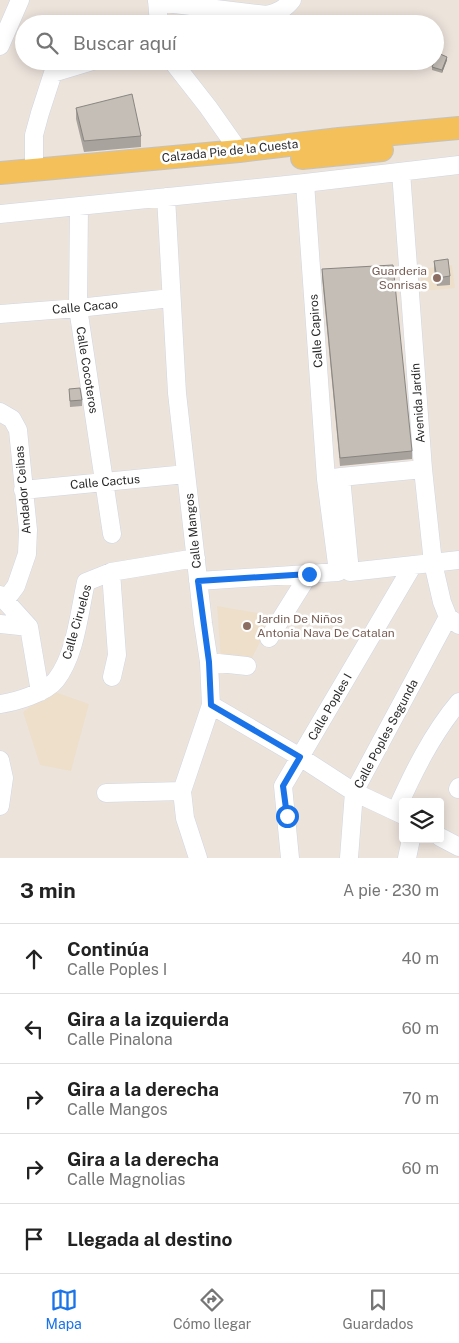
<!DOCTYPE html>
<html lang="es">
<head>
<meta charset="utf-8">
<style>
	:root { --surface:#fff; --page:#f2f2f2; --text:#222; --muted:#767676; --line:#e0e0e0; --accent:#1a73e8 }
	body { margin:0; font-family:"Public Sans",sans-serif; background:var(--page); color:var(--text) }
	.controls { position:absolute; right:15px; bottom:15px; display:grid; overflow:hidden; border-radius:5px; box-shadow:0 2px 12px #0003 }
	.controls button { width:45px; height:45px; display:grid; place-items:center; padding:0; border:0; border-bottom:1px solid var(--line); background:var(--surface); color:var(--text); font:25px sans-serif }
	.stop { position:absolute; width:15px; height:15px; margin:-11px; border:4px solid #1a73e8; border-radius:50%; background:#fff }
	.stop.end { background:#1a73e8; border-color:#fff; box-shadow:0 1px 5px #0008 }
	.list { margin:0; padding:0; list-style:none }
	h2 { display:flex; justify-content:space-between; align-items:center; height:65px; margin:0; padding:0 20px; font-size:21px }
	h2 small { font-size:16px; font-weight:400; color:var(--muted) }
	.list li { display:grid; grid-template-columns:32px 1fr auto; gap:15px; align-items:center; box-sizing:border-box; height:70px; padding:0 20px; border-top:1px solid var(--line) }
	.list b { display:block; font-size:19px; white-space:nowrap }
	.list p { margin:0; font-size:16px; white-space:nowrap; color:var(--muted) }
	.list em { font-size:16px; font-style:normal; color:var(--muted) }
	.icon { flex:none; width:28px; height:28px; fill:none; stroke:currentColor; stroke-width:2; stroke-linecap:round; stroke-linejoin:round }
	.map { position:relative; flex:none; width:459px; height:858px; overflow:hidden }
	.search { position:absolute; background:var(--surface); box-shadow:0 2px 12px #0003; left:15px; right:15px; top:15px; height:55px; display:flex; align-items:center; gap:12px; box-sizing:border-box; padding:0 18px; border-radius:28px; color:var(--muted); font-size:19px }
	.sheet { height:415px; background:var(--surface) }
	nav { display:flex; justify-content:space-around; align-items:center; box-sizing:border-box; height:70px; border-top:1px solid var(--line); background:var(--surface); font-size:14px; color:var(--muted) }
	nav a { display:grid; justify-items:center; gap:2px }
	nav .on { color:var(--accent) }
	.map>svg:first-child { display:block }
	.education { fill:#eedfca }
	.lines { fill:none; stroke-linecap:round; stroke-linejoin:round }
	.minor-casing { stroke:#d0d6e3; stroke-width:19 }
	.major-casing { stroke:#c3c3c3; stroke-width:24 }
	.minor { stroke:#fff; stroke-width:18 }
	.major { stroke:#f4c059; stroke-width:22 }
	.wall { fill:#a9a39d }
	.shaded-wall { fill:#898580 }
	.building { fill:#c4beb7; stroke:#898580 }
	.route { stroke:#1a73e8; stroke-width:6 }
	.education-dot { fill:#8d6e63; stroke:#fff; stroke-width:2 }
	.labels { text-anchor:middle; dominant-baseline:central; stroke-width:5; stroke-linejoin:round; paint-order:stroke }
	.street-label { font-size:12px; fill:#2a2a2a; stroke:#fff }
	.education-label { font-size:12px; fill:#785e54; stroke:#fff; text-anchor:end }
</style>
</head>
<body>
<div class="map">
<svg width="459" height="858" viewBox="0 0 459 858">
	<rect width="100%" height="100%" fill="#ece3db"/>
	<!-- education -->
	<path class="education" d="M452,265L455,288L422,291L420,269Z
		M217,606L280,617L263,636L249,664L221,659Z
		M49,690L89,704L71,771L40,765L23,712L43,697Z"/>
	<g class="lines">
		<!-- minor casing -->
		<g class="minor-casing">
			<path id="minor" d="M157,0L159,24
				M157,2L267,15C278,12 285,9 292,0
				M0,46L20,0
				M172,61L208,107L239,151
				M34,170V135L40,113L53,73L93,61
				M401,172L423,469L433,563L442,602L448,617L459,625
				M166,197L177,393L203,623L209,662L211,705L182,791L185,818L198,858
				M79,206L78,308L112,534
				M0,214L305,183L459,165
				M0,314L78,308L171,298
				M0,412L12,419L18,430L28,530L27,554L16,586L10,594L2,597
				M341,477L423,469
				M326,479L341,477L350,572L459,560
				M23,490L186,474
				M111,572L117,655L112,677
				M198,581L338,572L326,479L305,183
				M0,595L29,627L40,692
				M0,624L29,627
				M269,638L309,574
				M209,662L247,666
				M0,704C15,702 46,693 56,680C76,654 79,613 86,582L111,572L196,558
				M211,705L300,757L354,792L403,815
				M0,760L4,778L0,806
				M458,789L459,787
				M106,793L182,791
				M396,811C413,773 432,734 459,702
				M440,837L459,847
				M290,858L283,786L413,565
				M349,858L354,792L448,617
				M407,858L411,839"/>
		</g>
		<!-- major casing -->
		<g class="major-casing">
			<path id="major" d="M302,158L382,150
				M0,173L239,151L339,139L459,128"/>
		</g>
		<!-- minor -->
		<use href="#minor" class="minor"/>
		<!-- major -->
		<use href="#major" class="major"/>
	</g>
	<!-- wall -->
	<path class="wall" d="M447,60L442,73L432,70V67Z
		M76,108L141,136V147L84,152L76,119Z
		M434,261L450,276V285L437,286L434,270Z
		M322,269L412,451V459L340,466L322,277Z
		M69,389L82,400V406L70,407Z"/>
	<!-- shaded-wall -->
	<path class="shaded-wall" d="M447,57V60L442,73V70Z"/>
	<!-- building -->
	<path class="building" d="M438,53L447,57L442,70L432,67Z
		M132,94L141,136L84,141L76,108Z
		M448,259L450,276L437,278L434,261Z
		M393,265L412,451L340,458L322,269Z
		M80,388L82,400L70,401L69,389Z"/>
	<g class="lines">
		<!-- route -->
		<path class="route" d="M287,816L283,786L300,757L211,705L209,662L198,581L309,574"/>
	</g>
	<!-- markers -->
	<g class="education-dot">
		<circle cx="437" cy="278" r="5"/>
		<circle cx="247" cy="626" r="5"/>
	</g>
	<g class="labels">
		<!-- street labels -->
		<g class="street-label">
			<text transform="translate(230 151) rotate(-6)">Calzada Pie de la Cuesta</text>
			<text transform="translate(85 307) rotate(-5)">Calle Cacao</text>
			<text transform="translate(316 331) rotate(-94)">Calle Capiros</text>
			<text transform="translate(87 370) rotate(81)">Calle Cocoteros</text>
			<text transform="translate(418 403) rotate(-94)">Avenida Jardín</text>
			<text transform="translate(105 482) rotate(-5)">Calle Cactus</text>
			<text transform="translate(23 490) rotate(-95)">Andador Ceibas</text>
			<text transform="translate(193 531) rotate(-96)">Calle Mangos</text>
			<text transform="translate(77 622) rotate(-74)">Calle Ciruelos</text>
			<text transform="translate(330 707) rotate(-60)">Calle Poples I</text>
			<text transform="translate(386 734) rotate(-62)">Calle Poples Segunda</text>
		</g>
		<!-- education labels -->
		<g class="education-label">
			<text x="427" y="271">Guarderia<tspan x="427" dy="14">Sonrisas</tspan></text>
			<text x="257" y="619" text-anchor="start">Jardin De Niños<tspan x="257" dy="14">Antonia Nava De Catalan</tspan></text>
		</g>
	</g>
</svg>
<div class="controls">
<button><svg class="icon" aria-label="layers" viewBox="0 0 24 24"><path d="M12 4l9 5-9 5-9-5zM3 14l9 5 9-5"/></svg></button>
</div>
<div class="stop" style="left:287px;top:816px"></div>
<div class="stop end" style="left:309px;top:574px"></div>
<div class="search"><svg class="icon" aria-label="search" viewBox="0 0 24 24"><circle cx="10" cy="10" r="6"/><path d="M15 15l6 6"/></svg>Buscar aquí</div>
</div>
<section class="sheet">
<h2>3 min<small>A pie · 230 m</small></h2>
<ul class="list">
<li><svg class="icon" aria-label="ahead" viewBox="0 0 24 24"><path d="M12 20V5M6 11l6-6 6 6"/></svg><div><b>Continúa</b><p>Calle Poples I</p></div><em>40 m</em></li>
<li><svg class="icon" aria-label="left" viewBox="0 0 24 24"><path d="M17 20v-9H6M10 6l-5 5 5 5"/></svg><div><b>Gira a la izquierda</b><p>Calle Pinalona</p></div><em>60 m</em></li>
<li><svg class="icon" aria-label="right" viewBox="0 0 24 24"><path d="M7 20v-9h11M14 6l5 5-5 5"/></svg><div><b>Gira a la derecha</b><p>Calle Mangos</p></div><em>70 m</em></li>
<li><svg class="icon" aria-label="right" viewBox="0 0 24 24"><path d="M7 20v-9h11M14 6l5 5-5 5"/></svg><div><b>Gira a la derecha</b><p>Calle Magnolias</p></div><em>60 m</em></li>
<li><svg class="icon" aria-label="arrive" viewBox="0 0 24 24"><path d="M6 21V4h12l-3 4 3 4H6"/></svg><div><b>Llegada al destino</b></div></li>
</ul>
</section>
<nav>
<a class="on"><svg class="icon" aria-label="map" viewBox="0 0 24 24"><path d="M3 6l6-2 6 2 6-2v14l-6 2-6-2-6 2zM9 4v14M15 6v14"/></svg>Mapa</a>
<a><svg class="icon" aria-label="directions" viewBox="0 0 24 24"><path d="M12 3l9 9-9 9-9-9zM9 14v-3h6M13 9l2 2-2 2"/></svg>Cómo llegar</a>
<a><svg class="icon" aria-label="saved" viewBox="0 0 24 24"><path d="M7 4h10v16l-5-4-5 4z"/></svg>Guardados</a>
</nav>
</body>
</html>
